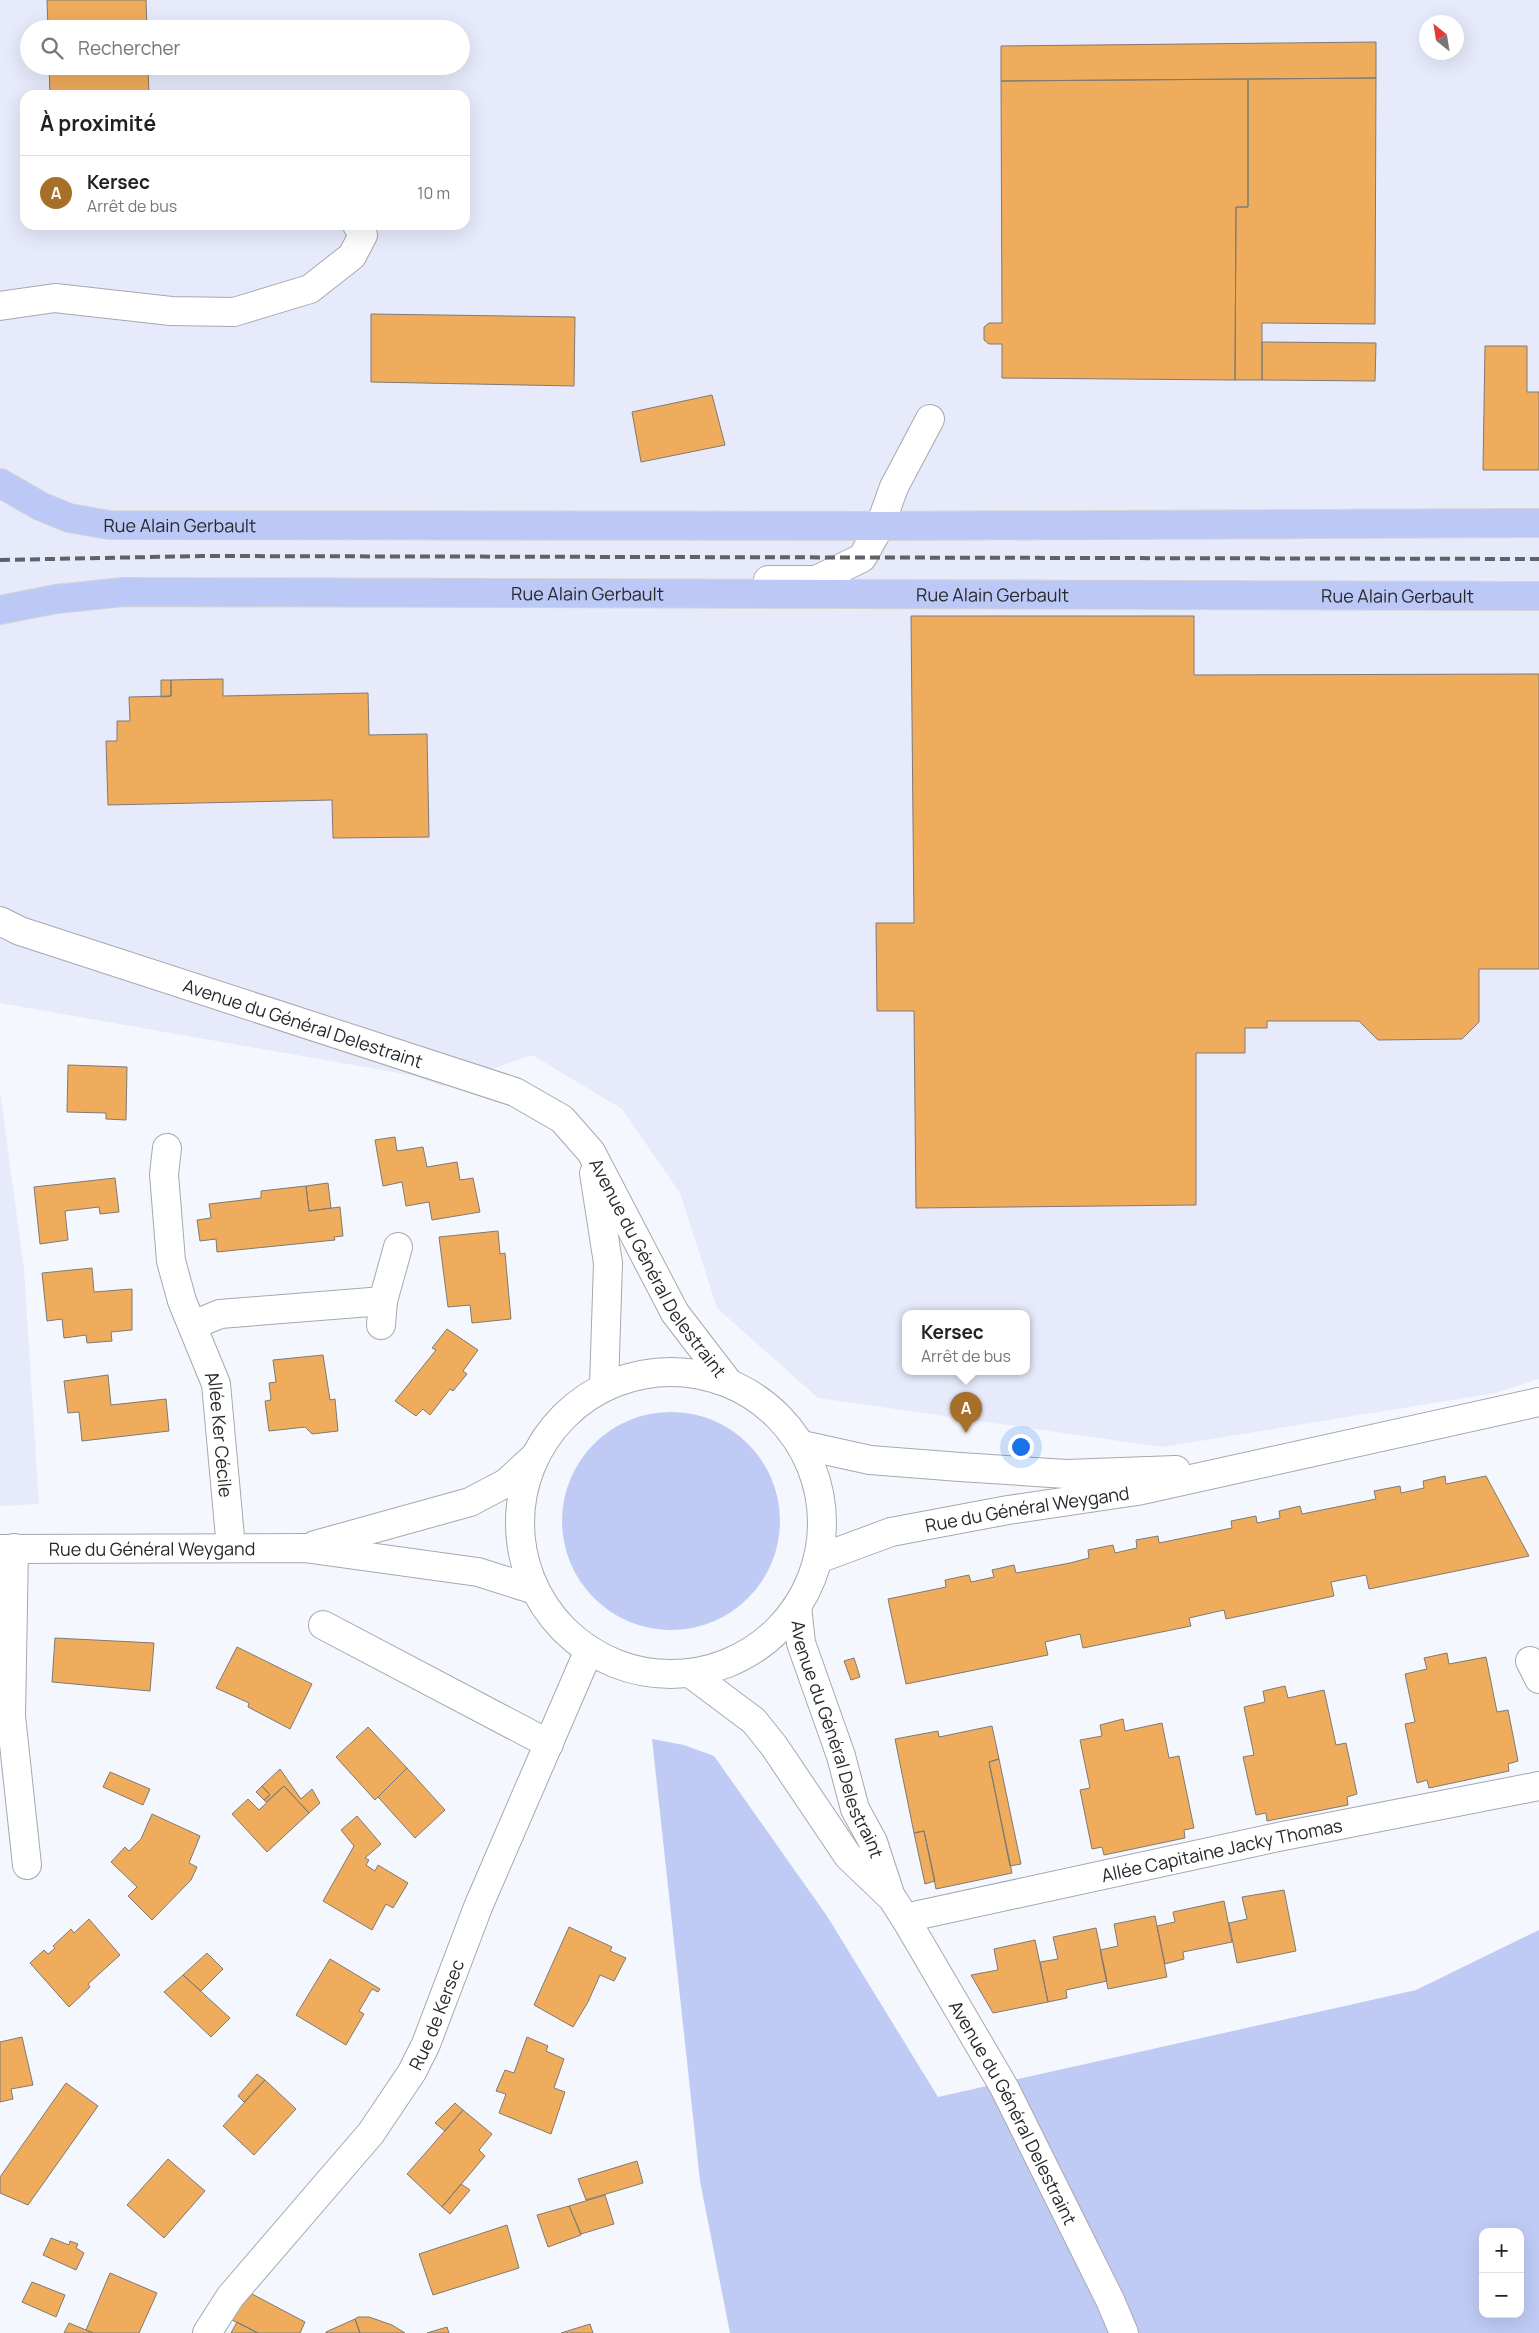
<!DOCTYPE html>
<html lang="fr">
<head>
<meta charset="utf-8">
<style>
	:root { --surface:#fff; --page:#f6f6f6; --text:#222; --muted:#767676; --line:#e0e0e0; --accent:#a6702b }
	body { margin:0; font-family:Manrope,sans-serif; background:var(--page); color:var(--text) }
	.controls { position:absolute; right:15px; bottom:15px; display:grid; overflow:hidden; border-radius:10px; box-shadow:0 5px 20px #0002 }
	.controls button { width:45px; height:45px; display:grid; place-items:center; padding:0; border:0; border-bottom:1px solid var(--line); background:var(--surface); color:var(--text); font:25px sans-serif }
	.compass { position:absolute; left:1419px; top:15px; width:45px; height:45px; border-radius:50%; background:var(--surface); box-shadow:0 5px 20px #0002; rotate:330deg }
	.you { position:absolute; left:1020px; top:1446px; width:18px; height:18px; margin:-12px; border:4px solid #fff; border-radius:50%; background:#1a73e8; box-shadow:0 0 0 8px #1a73e833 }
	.badge { display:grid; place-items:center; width:32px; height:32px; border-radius:50%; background:var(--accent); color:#fff; font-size:16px; font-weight:700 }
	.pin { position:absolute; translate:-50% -41px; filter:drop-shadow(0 1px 2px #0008) }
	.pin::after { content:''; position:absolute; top:26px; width:18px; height:15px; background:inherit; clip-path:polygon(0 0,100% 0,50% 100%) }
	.popup { position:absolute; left:902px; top:1310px; width:128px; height:65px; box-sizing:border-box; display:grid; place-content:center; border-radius:10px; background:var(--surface); filter:drop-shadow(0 1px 4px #0005); font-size:16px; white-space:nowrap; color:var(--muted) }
	.popup b { font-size:19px; color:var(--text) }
	.popup::after { content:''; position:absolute; left:50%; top:100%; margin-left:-10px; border:10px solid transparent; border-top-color:var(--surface) }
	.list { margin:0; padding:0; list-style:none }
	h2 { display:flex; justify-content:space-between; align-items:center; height:65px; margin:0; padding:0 20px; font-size:21px }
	h2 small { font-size:16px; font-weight:400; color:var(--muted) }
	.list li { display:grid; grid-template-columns:32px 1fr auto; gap:15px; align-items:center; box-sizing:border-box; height:75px; padding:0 20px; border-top:1px solid var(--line) }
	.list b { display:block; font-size:19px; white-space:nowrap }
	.list p { margin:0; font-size:16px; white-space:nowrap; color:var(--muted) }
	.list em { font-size:16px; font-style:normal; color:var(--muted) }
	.icon { flex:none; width:28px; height:28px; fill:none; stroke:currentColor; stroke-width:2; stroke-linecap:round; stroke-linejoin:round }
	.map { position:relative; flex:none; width:1539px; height:2333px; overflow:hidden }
	.search { position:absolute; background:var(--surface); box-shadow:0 5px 20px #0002; left:20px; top:20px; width:450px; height:55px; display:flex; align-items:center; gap:12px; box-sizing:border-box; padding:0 18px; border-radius:28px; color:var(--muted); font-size:19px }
	.panel { position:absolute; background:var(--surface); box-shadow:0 5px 20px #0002; left:20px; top:90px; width:450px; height:140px; border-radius:15px }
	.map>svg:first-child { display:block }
	.built { fill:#e6eafa; fill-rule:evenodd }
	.grass { fill:#bfcbf4; fill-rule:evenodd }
	.building { fill:#efac5c; stroke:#7f7a74 }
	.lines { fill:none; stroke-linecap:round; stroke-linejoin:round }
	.minor-casing { stroke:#a6a8b0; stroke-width:30 }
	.major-casing { stroke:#d4d4d5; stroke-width:30 }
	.minor { stroke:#fff; stroke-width:28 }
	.major { stroke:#bcc8f6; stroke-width:28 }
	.rail { stroke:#5f6165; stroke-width:4; stroke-dasharray:10 5; stroke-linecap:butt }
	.labels { text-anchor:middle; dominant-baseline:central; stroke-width:5; stroke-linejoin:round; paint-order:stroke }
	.street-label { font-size:18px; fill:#27282b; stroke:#fff }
</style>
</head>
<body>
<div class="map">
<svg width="1539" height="2333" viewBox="0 0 1539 2333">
	<rect width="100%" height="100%" fill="#f5f7fe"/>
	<!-- built -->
	<path class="built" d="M0,0H1539V1379L1495,1393L1162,1447L818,1398L717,1308L680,1193L622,1109L532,1055L443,1086L410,1075L0,1003ZM1426,22H1456V52H1426ZM29,29H461V66H29ZM25,95H465V225H25ZM906,1314H1026V1372H906Z
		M0,1091L24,1269L39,1504L0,1506Z"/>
	<!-- grass -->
	<path class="grass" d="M562 1521a109 109 0 1 1 218 0a109 109 0 1 1-218 0Z
		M652,1739L684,1745L714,1756L827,1916L938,2097L1416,1990L1539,1930V2333H730L700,2181ZM1483,2232H1520V2314H1483Z"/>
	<!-- building -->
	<path class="building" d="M47,0H146L147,29H48Z
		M1376,42V78L1001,81V46Z
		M49,66H148L149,95H50Z
		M1376,78L1375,324L1262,323V380H1235L1236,207H1248V79Z
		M1248,79V207H1236L1235,380L1002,378V344H989L984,340V327L989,323H1002L1001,81Z
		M371,314L575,317L574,386L371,382Z
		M1262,342L1376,343L1375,381L1262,380Z
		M1485,346H1527V392H1539V470H1483Z
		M712,395L725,445L641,462L632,412Z
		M911,616H1194V675L1539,674V969H1479V1022L1462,1039L1378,1040L1359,1021H1267V1028H1245V1053H1196V1205L916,1208L914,1011H877L876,923H914Z
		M223,679V696L368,693L369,735L427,734L429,837L333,838L332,800L108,805L106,741H117V721H130L129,697L171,696V680Z
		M161,680H171V696L161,697Z
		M68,1065L127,1067L126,1120L106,1119V1113L67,1112Z
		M395,1137L397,1151L423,1147L427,1167L457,1162L460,1180L473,1178L480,1212L432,1220L429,1202L406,1206L402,1182L383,1186L375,1140Z
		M115,1178L119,1212L100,1214L99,1207L65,1211L68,1240L40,1244L34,1187Z
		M328,1183L331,1208L309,1211L306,1186Z
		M306,1186L309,1211L340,1207L343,1236L334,1237L335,1240L217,1252L216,1239L200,1241L197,1220L211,1218L209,1204L261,1198V1191Z
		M498,1231L500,1254L505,1253L511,1319L472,1323L470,1305L448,1307L439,1237Z
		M92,1268L94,1292L132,1289V1330L111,1332L112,1341L87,1343L86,1335L64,1338L62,1319L47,1321L42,1273Z
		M447,1329L478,1350L463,1371L467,1374L453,1391L450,1389L430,1415L423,1409L416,1416L395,1401L436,1350L432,1348Z
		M323,1355L330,1400L335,1399L338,1431L312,1434L305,1427L269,1431L265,1401L271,1400L269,1383L276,1382L273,1360Z
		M108,1375L111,1405L166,1399L169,1431L82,1441L79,1412L68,1413L64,1381Z
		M1445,1476L1446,1484L1486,1476L1529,1556L1369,1589L1366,1575L1331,1582L1334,1596L1226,1619L1224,1610L1189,1618L1191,1626L1083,1648L1080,1634L1045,1642L1048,1655L906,1684L888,1599L946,1587L945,1580L969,1575L971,1582L994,1577L992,1570L1014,1565L1016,1573L1070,1563L1089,1558L1088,1550L1113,1545L1115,1553L1137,1548L1136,1540L1158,1536L1159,1543L1232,1528L1231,1521L1256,1516L1257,1523L1280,1518L1279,1511L1300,1506L1302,1514L1376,1499L1374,1491L1400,1486L1401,1493L1424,1488L1423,1481Z
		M55,1638L154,1643L150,1691L52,1682Z
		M237,1647L312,1684L290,1729L248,1707L249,1703L216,1688Z
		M1447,1653L1449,1664L1486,1657L1497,1712L1508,1710L1518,1761L1508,1764L1509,1771L1429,1788L1427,1780L1417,1783L1405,1724L1415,1722L1405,1674L1427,1669L1424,1658Z
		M854,1658L860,1677L851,1680L844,1661Z
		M1285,1686L1288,1698L1324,1690L1336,1745L1346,1743L1357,1794L1347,1797L1348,1805L1267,1821L1266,1813L1256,1815L1243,1757L1254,1755L1244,1707L1265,1702L1263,1691Z
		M1123,1719L1125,1731L1162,1723L1169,1758L1179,1756L1194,1828L1184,1830L1185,1838L1104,1855L1102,1847L1092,1849L1080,1790L1090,1788L1080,1740L1102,1736L1100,1725Z
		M992,1726L999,1759L989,1762L1012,1873L936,1889L924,1831L914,1833L895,1739L938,1731L939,1737Z
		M368,1727L407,1768L375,1800L336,1757Z
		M999,1759L1021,1864L1010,1866L989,1762Z
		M407,1768L445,1810L415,1838L378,1797Z
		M280,1769L301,1799L312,1789L320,1803L309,1813L284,1786L266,1802L264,1800L270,1795L262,1786Z
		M110,1772L150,1789L143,1805L103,1787Z
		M262,1786L270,1795L264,1800L256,1792Z
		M284,1786L309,1813L267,1852L232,1814L248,1799L259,1810Z
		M152,1814L200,1836L189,1863L197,1867L191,1880L152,1920L128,1896L137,1887L111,1862L125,1847L129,1851L141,1839Z
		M357,1816L381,1844L365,1858L369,1860L366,1865L375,1871L378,1865L408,1883L393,1908L386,1904L372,1930L323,1901L354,1846L341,1830Z
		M924,1831L935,1881L925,1884L914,1833Z
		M1284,1890L1296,1951L1237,1963L1229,1923L1247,1919L1242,1897Z
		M1224,1901L1232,1942L1183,1952L1184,1959L1165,1964L1157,1926L1175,1922L1173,1912Z
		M1155,1916L1167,1977L1108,1989L1100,1950L1118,1946L1114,1924Z
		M89,1919L120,1955L88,1984L90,1987L69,2007L30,1963L44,1950L48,1954L55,1948L53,1946L71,1929L74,1933Z
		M569,1927L612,1947L610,1951L626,1958L614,1981L600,1975L588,2002L573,2027L534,2005Z
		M1096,1928L1107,1981L1066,1990L1067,1998L1048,2002L1040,1962L1058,1959L1053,1937Z
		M1035,1940L1048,2002L993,2013L971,1975L998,1970L994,1949Z
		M207,1953L223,1969L201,1991L183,1975Z
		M330,1959L380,1989L378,1992L372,1989L359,2011L364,2014L346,2045L296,2015Z
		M183,1975L230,2018L211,2037L164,1992Z
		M22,2037L33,2085L11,2089L13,2099L0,2102V2042Z
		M527,2037L548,2046L546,2051L564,2059L554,2088L565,2092L551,2134L499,2113L506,2094L496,2091L505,2070L514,2073Z
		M257,2074L265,2080L244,2102L238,2096Z
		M265,2080L296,2109L254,2155L223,2126Z
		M66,2083L98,2106L28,2205L0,2193V2177Z
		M455,2103L463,2110L445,2131L435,2123Z
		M463,2110L492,2134L479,2150L485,2156L442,2207L407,2174Z
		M168,2159L205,2191L164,2238L127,2205Z
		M637,2161L643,2183L586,2200L578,2179Z
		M461,2184L470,2190L450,2214L442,2207Z
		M605,2195L614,2224L581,2234L569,2206Z
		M569,2206L581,2235L548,2247L537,2215Z
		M507,2225L519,2268L433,2295L419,2254Z
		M51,2238L69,2245L70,2241L78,2244L76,2248L84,2253L76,2270L43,2255Z
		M110,2273L157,2293L139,2333H93L86,2330Z
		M32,2282L65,2295L56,2317L22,2302Z
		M252,2294L305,2322L300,2333H258L230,2319Z
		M358,2317H369L392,2325L405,2333H360L355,2319Z
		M355,2319L360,2333H326V2332Z
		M237,2322L258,2333H231Z
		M69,2323L86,2330L93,2333H64Z
		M590,2324L593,2333H561Z
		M447,2327L449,2333H427Z"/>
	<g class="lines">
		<!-- minor casing -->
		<g class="minor-casing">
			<g id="minor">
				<path d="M0,306L55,298L171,311L234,312L310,289L352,256L363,235L357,225"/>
				<path d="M768,580H816L862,558L880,526L894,487L930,419"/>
				<path id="s1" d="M0,921L20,931L515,1092L562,1119L591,1152L675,1313L728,1382"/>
				<path id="s2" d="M167,1148L164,1174L171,1261L182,1301L216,1384L231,1548"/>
				<path d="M594,1173L608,1263L604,1386"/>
				<path d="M193,1325L220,1314L383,1301"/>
				<path d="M381,1325L383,1301L398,1247"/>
				<circle cx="671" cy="1523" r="151"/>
				<path d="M802,1445L870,1460L960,1467L1066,1474L1176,1470"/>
				<path d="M315,1545L470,1502L506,1483L532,1459"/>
				<path d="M14,1548L11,1716L27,1865"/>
				<path id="s3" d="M0,1549L304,1548L478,1572L535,1590"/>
				<path id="s4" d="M818,1559L891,1532L1008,1510L1137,1491L1539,1402"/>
				<path id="s5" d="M797,1606L801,1643L841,1756L855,1809L873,1842L890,1894"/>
				<path d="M323,1625L549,1744"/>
				<path d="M1530,1661L1539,1679"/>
				<path id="s6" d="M690,1673L754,1721L774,1746L848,1856L892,1898L905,1918L1004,2087L1110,2300L1124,2333"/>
				<path id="s7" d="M905,1918L1278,1837L1539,1786"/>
				<path id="s8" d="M207,2333L230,2297L371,2133L412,2072L426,2044L478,1907L589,1650"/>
			</g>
		</g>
		<!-- major casing -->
		<g class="major-casing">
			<g id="major">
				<path id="s9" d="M0,483L40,506L69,518L109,525L880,526L1539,523"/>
				<path id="s10" d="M0,610L56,599L123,592L1539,596"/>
			</g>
		</g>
		<!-- minor -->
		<use href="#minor" class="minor"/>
		<!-- major -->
		<use href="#major" class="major"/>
		<!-- rail -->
		<path class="rail" d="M0,560L202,556L1539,559"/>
	</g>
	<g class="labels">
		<!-- street labels -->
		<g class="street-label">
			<text stroke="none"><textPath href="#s9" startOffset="189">Rue Alain Gerbault</textPath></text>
			<text stroke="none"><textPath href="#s10" startOffset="589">Rue Alain Gerbault</textPath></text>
			<text stroke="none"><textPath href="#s10" startOffset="994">Rue Alain Gerbault</textPath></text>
			<text stroke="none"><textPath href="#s10" startOffset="1399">Rue Alain Gerbault</textPath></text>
			<text stroke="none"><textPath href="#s1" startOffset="320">Avenue du Général Delestraint</textPath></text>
			<text stroke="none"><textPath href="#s1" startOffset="775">Avenue du Général Delestraint</textPath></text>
			<text stroke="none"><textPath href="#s2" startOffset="295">Allée Ker Cécile</textPath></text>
			<text stroke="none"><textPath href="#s4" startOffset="216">Rue du Général Weygand</textPath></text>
			<text stroke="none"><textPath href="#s3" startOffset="152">Rue du Général Weygand</textPath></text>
			<text stroke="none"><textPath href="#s5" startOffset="140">Avenue du Général Delestraint</textPath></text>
			<text stroke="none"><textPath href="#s7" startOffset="324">Allée Capitaine Jacky Thomas</textPath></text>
			<text stroke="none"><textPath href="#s8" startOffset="395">Rue de Kersec</textPath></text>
			<text stroke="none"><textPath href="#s6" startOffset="552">Avenue du Général Delestraint</textPath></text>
		</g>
	</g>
</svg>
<div class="controls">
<button>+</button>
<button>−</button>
</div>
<svg class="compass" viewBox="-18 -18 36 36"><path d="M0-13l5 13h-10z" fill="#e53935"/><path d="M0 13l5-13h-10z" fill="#767676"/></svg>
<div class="you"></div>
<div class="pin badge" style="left:966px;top:1433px">A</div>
<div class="popup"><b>Kersec</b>Arrêt de bus</div>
<div class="search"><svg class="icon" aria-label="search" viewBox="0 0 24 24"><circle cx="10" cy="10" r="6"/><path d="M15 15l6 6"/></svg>Rechercher</div>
<section class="panel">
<h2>À proximité<small></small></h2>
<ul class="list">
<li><span class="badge">A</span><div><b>Kersec</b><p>Arrêt de bus</p></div><em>10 m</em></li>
</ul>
</section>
</div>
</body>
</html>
